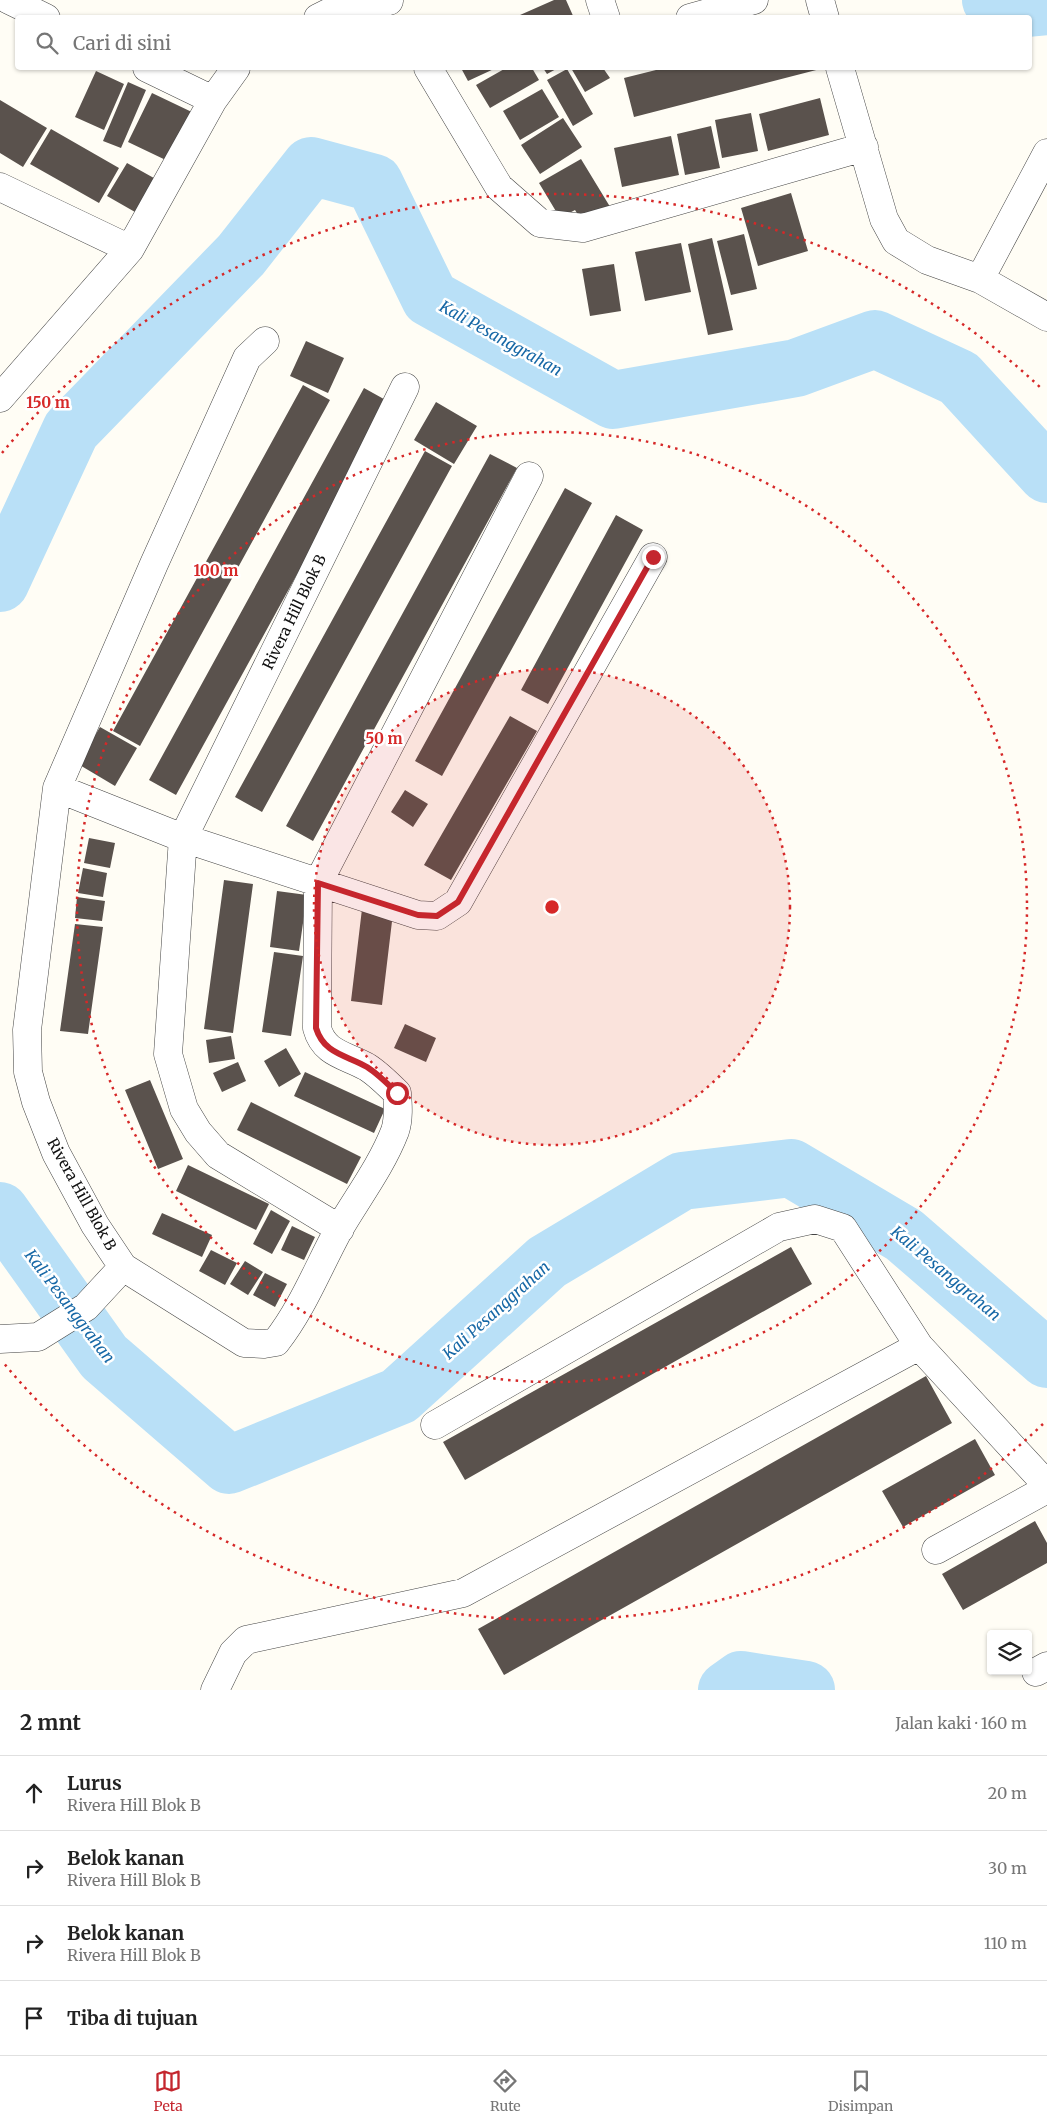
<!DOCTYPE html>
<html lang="id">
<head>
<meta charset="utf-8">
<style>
	:root { --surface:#fff; --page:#f6f6f6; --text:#222; --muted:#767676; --line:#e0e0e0; --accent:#c4262e }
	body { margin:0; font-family:Merriweather,serif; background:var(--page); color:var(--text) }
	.controls { position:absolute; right:15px; bottom:15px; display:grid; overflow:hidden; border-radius:5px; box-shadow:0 1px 4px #0004 }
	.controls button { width:45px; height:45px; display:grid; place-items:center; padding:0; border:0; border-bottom:1px solid var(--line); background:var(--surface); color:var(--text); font:25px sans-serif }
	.stop { position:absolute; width:15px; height:15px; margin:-11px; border:4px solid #c4262e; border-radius:50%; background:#fff }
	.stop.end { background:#c4262e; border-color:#fff; box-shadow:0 1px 5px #0008 }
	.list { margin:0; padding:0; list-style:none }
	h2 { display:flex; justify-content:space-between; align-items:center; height:65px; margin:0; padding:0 20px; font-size:21px }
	h2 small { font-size:16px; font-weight:400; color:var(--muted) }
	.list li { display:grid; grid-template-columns:32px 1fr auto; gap:15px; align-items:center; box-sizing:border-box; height:75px; padding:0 20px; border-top:1px solid var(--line) }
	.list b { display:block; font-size:19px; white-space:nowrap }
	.list p { margin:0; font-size:16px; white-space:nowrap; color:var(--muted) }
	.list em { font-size:16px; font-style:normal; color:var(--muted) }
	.icon { flex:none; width:28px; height:28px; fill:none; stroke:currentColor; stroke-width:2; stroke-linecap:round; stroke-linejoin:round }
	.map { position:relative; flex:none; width:1047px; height:1690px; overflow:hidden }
	.search { position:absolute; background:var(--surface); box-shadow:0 1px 4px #0004; left:15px; right:15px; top:15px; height:55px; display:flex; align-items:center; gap:12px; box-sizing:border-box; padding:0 18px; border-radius:5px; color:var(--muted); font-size:19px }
	.sheet { height:365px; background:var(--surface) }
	nav { display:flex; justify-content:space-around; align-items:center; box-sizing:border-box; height:70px; border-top:1px solid var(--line); background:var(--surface); font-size:14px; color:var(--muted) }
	nav a { display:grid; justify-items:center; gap:2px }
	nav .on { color:var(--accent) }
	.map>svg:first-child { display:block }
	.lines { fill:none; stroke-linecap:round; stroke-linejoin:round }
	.river { stroke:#b9e0f7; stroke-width:58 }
	.building { fill:#5a524d }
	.minor-casing { stroke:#444; stroke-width:29 }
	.minor { stroke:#fff; stroke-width:28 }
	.route { stroke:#c4262e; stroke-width:6 }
	.ring { fill:none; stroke:#d62828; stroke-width:2.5; stroke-dasharray:2.5 5 }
	.labels { text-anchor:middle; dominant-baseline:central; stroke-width:5; stroke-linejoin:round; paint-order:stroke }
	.street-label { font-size:15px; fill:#111; stroke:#fff }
	.water-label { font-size:16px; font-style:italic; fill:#1768a6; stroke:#fff }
	.centre { fill:#d62828; stroke:#fff; stroke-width:2.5 }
	.ring-label { font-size:15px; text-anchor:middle; font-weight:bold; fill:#d62828; stroke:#fff; stroke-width:5; stroke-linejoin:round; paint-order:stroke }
</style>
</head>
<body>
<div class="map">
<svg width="1047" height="1690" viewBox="0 0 1047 1690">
	<rect width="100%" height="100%" fill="#fffdf5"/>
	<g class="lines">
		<!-- river -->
		<path class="river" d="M991,0L1028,8L1047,6
			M0,583L71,430L241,255L311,166L374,183L430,298L613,400L796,368L875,339L959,378L1047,474
			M0,1211L104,1357L229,1465L399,1396L547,1262L682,1181L791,1168L904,1235L1047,1359
			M727,1690L741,1680L806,1690"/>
	</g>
	<!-- building -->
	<path class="building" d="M554,0H566L574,18H521L520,15Z
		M461,68H496L468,81Z
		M506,68H532L539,80L490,108L476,85Z
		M543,68H558L547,74Z
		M571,68H603L610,78L585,92Z
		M664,68H824L634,117L624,78Z
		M567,69L593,114L573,126L547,80Z
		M96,71L124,84L104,130L75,117Z
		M128,82L146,90L121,148L103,141Z
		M542,89L559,117L520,140L503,111Z
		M152,93L196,114L172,163L128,142Z
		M820,98L829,135L768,151L759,114Z
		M0,100L47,128L23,167L0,153Z
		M751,113L758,151L722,158L715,120Z
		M563,118L582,147L540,174L521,145Z
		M711,126L720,168L685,175L677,134Z
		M51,129L119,168L99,203L30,164Z
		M671,136L679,175L622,187L614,148Z
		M581,159L612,210L585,226L575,210L560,218L539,183Z
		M127,163L161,182L142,216L107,196Z
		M791,193L808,251L758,266L741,208Z
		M744,234L757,289L731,295L717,241Z
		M712,238L733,330L708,335L688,244Z
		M681,243L691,292L645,301L635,252Z
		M614,264L621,311L590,316L582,269Z
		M306,341L344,358L328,393L290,376Z
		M303,385L330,400L140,746L113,731Z
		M364,388L391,403L176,795L149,780Z
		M436,402L477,426L454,464L414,440Z
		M425,451L452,466L262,812L235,797Z
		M490,454L517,468L313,841L286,826Z
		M565,488L592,503L442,776L415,761Z
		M616,515L643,530L548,704L521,690Z
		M510,716L537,731L451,880L424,865Z
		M100,727L137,748L115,786L78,764Z
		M405,790L428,804L413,827L391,812Z
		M89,838L115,843L110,868L84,863Z
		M83,868L107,873L103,897L78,893Z
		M224,880L253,884L233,1033L204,1029Z
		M277,891L307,895L299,951L270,947Z
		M77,897L105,901L102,921L75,918Z
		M362,909L393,913L382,1005L351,1001Z
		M75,924L103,927L88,1034L60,1031Z
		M274,952L303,956L291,1036L262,1032Z
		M405,1024L436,1038L426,1062L394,1048Z
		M231,1036L235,1059L209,1063L206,1040Z
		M286,1048L301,1074L279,1087L264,1061Z
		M238,1062L246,1081L222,1092L213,1073Z
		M305,1072L385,1109L374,1133L294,1096Z
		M150,1080L183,1159L158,1169L125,1090Z
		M251,1102L361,1157L347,1184L237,1130Z
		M188,1165L269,1204L256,1230L176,1191Z
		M271,1210L290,1221L272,1254L253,1244Z
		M162,1213L212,1235L202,1257L152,1234Z
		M292,1226L315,1237L304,1260L281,1250Z
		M791,1247L812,1284L465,1480L443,1442Z
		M211,1250L237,1263L225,1285L199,1271Z
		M245,1261L263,1272L248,1295L230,1284Z
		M265,1273L287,1284L275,1307L253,1295Z
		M926,1376L952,1423L504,1675L478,1629Z
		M975,1439L995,1475L903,1527L882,1491Z
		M1035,1521L1047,1543V1563L963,1610L942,1574Z"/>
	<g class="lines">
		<!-- minor casing -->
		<g class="minor-casing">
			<path id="minor" d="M9,0L46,18
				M600,0L606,18
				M820,0L825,18
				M318,18L328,13L389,1
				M690,18L754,0
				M147,68L213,100
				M428,68L499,187L540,223L583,228L864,147
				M840,68L884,219L896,241L927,260L980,279L1047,317
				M0,187L130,249
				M980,279L1047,153
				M265,341L247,358L154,564L57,788L27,1030L28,1072L36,1102L56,1153L95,1225L123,1267L244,1343L264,1344L276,1342C302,1309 318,1268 338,1231C357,1198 381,1167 395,1131C399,1119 398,1105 397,1093C388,1084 378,1074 367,1067C346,1055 324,1054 317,1028L318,883L529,476
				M0,398L130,249L213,100L236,68
				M57,788L183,838L418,915L437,916L458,902L653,557
				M340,1229L218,1155L198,1132L184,1109L168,1054L183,838L405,387
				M0,1339L38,1337L86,1307L123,1267
				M435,1425L779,1227L815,1219L843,1228L919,1346L1047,1485
				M936,1550L1047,1489
				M1036,1672L1047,1666
				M215,1690L233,1653L246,1640L463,1593L919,1346"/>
		</g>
		<!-- minor -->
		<use href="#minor" class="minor"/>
	</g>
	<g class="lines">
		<!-- route -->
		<path class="route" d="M397,1093C388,1084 378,1074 367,1067C346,1055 324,1054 316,1028L318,883L418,915L437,916L458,902L653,557"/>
	</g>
	<!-- distance rings -->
	<circle cx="552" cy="907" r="238" fill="#d62828" fill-opacity=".12"/>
	<g class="ring">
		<circle cx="552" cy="907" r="238"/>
		<circle cx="552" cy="907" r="475"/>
		<path d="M1043 1424A713 713 0 0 1 2 1361M2 453A713 713 0 0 1 1043 390"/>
	</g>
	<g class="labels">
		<!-- street labels -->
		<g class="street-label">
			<text transform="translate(294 612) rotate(-64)">Rivera Hill Blok B</text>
			<text transform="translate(82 1194) rotate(61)">Rivera Hill Blok B</text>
		</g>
		<!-- water labels -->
		<g class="water-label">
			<text transform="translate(501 338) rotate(29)">Kali Pesanggrahan</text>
			<text transform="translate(946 1273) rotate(40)">Kali Pesanggrahan</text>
			<text transform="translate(70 1306) rotate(53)">Kali Pesanggrahan</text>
			<text transform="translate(496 1310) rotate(-42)">Kali Pesanggrahan</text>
		</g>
	</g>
	<circle cx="552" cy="907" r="8" class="centre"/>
	<g class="ring-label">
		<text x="48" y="408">150 m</text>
		<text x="216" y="576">100 m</text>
		<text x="384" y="744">50 m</text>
	</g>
</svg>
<div class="controls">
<button><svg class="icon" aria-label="layers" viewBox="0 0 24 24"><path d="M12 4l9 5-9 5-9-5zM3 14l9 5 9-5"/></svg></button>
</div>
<div class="stop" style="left:397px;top:1093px"></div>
<div class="stop end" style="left:653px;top:557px"></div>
<div class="search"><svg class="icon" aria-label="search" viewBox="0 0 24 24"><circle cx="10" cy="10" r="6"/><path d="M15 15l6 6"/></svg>Cari di sini</div>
</div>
<section class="sheet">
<h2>2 mnt<small>Jalan kaki · 160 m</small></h2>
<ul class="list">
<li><svg class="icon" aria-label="ahead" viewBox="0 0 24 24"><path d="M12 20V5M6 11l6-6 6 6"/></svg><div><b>Lurus</b><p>Rivera Hill Blok B</p></div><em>20 m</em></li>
<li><svg class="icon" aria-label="right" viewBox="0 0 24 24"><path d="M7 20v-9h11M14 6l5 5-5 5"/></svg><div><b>Belok kanan</b><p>Rivera Hill Blok B</p></div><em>30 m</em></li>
<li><svg class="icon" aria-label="right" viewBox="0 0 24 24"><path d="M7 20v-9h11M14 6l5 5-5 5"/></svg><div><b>Belok kanan</b><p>Rivera Hill Blok B</p></div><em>110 m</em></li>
<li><svg class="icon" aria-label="arrive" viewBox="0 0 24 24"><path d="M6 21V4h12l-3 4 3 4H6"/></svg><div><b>Tiba di tujuan</b></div></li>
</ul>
</section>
<nav>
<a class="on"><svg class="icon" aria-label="map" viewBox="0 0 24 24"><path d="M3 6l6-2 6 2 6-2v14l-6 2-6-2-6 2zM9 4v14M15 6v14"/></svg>Peta</a>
<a><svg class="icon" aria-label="directions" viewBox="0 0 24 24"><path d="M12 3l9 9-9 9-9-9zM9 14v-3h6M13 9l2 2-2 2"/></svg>Rute</a>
<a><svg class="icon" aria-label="saved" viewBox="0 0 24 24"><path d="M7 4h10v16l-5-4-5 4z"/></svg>Disimpan</a>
</nav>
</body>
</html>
